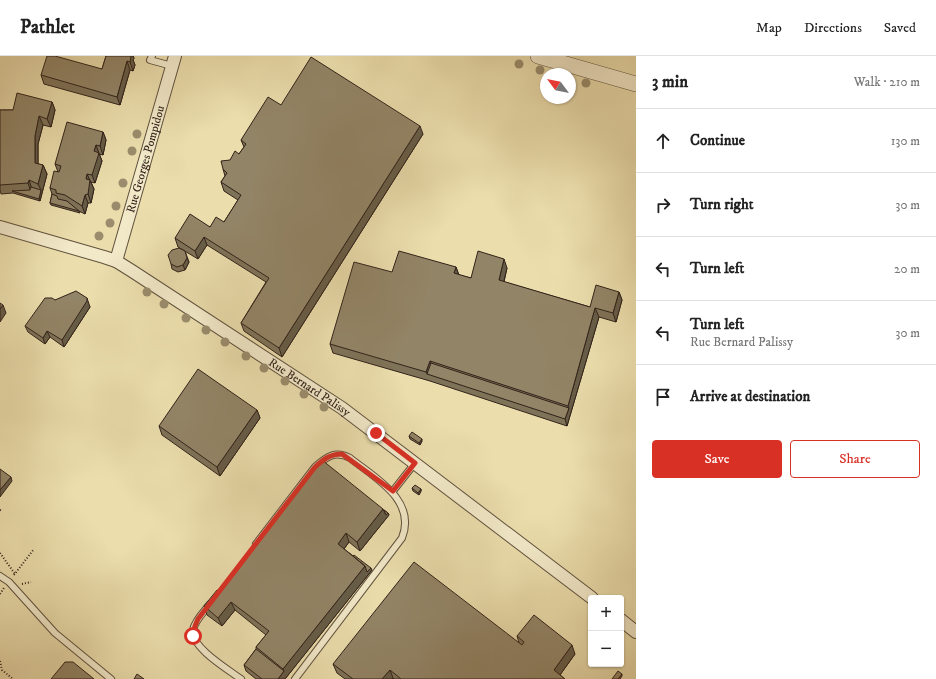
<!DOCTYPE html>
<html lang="en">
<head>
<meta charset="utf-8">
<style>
	:root { --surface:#fff; --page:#f2f2f2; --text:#222; --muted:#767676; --line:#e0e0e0; --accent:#d93025 }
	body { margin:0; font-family:"IM FELL DW Pica",serif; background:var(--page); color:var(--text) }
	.controls { position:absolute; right:12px; bottom:12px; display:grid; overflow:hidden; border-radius:4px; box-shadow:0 1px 3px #0004 }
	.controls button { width:36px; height:36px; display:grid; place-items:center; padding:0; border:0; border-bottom:1px solid var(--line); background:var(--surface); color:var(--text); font:20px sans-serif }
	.compass { position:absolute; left:540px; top:12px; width:36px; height:36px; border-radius:50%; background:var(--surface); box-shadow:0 1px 3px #0004; rotate:302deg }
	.stop { position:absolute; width:12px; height:12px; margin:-9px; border:3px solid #d93025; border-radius:50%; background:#fff }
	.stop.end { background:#d93025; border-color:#fff; box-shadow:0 1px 4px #0008 }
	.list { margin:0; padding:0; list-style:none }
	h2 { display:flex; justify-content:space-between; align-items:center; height:52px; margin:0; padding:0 16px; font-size:17px }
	h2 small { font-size:13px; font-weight:400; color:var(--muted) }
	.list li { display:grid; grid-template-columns:26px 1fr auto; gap:12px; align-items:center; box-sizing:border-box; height:64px; padding:0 16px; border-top:1px solid var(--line) }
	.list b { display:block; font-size:15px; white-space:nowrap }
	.list p { margin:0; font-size:13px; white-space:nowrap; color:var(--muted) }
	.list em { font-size:13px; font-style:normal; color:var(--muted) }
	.actions { display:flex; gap:8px; padding:12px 16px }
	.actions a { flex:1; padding:9px 0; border:1px solid var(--accent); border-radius:4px; text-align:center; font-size:14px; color:var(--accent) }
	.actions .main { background:var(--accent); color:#fff }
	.icon { flex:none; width:22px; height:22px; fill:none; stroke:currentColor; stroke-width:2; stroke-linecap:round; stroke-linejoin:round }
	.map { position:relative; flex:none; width:636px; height:623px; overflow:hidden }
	header { display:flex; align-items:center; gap:24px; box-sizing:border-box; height:56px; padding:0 20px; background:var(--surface); border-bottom:1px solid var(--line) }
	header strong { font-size:19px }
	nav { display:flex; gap:22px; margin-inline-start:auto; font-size:14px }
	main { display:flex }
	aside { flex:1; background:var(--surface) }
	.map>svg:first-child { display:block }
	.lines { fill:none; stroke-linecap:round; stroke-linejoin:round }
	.service-casing { stroke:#60523e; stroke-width:8 }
	.minor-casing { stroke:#60523e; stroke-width:14 }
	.tertiary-casing { stroke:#60523e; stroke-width:16 }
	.path { stroke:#32231a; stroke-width:2; stroke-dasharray:1 2; stroke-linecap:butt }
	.service { stroke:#f2e9c9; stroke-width:6 }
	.minor { stroke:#f2e9c9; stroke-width:12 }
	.tertiary { stroke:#f2e9c9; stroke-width:15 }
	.tree { fill:#9a8c6c }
	.wall { fill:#7e7258; stroke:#32231a }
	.shaded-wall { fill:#665c47; stroke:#32231a }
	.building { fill:#928466; stroke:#32231a }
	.route { stroke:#d93025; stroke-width:5 }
	.labels { text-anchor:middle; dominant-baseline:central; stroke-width:3; stroke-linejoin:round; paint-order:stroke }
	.street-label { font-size:12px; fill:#32231a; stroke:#f2e9c9 }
</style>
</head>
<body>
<header>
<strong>Pathlet</strong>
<nav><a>Map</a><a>Directions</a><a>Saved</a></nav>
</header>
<main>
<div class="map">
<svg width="636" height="623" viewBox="0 0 636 623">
	<rect width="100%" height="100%" fill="#ebddac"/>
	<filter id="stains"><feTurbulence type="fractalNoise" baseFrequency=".005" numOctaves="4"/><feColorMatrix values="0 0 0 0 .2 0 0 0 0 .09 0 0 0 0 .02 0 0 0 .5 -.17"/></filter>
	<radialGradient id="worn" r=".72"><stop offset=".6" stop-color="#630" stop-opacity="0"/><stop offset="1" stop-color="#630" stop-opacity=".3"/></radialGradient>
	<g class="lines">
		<!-- service casing -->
		<g class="service-casing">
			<path id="service" d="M152,0L150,4L172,10
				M393,435L415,407
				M256,488L315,411C326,401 335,394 350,402C375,422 417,444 402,482L295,623
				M0,520L9,526L55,577L111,623
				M210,548C204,556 195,564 193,574C190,591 229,614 241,623"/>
		</g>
		<!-- minor casing -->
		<g class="minor-casing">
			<g id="minor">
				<path id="s1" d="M0,171L104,201L116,205L132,215L342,352L592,542"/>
				<path id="s2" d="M116,205L175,0"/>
				<path d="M621,564L636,576"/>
			</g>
		</g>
		<!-- tertiary casing -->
		<g class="tertiary-casing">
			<path id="tertiary" d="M538,0L636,28"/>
		</g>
		<!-- path -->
		<path class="path" d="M0,454L2,455
			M0,497L15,518
			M14,519L34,493
			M22,528L31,526
			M0,538L4,532
			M0,605L2,614L13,623"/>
		<!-- service -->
		<use href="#service" class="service"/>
		<!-- minor -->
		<use href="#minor" class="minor"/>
		<!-- tertiary -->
		<use href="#tertiary" class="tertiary"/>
	</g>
	<!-- trees -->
	<g class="tree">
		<circle cx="519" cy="8" r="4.5"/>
		<circle cx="540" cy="14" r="4.5"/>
		<circle cx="586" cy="27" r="4.5"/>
		<circle cx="137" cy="78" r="4.5"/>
		<circle cx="132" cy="95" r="4.5"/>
		<circle cx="123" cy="127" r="4.5"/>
		<circle cx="116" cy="150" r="4.5"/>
		<circle cx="110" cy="167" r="4.5"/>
		<circle cx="99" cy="180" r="4.5"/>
		<circle cx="147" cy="236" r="4.5"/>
		<circle cx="164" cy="248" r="4.5"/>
		<circle cx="186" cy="262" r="4.5"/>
		<circle cx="206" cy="274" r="4.5"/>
		<circle cx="225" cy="286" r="4.5"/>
		<circle cx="246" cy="300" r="4.5"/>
		<circle cx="264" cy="312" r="4.5"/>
		<circle cx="285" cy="325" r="4.5"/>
		<circle cx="304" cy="338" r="4.5"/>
		<circle cx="324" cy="351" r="4.5"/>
	</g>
	<!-- wall -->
	<path class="wall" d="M106,0H133L134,2L133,4L135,9L133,15L130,14L120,49L44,28L41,19L102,13Z
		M52,46L55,54L51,71L43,69L38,88V108L43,109L47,118L40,145L13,137L1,138L0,134V54H13Z
		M281,49L423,78L282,301L244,275L241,267L266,226L207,189L198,203L178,191L175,182L224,166L238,144L224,135L221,126L225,120L223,113L230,104L239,98L244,91L241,84Z
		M103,76L106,84L103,99L99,98L102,105L95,127L91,126L94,133L91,147H88L85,158L79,155L80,157L51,149L50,147L52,138L50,132L58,116L55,108Z
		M185,195L189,206L185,214L178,216L172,213L171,208Z
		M456,211L459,219L471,222L507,212L504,226L590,251L619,236L622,244L616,266L599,261L567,370L430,325L333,297L330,288L392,216Z
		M55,244L89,249L90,251L64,291L50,281L45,288L28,276L25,270Z
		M257,354L260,362L220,420L162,379L159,370Z
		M409,380L422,385L420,389L410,383Z
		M412,432L421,433V435L419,439L413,435Z
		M384,454L388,457L389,459L360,495L349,486L344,493L372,514L285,623H256L246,615L244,609L256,593V591L266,579L235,554L222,570L207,559L204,550L219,535Z
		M517,580L575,598L560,619L565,623H394L393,622L392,623H345L337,617L333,608L519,587Z"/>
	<!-- shaded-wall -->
	<path class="shaded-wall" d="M129,0H133L134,2L133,4L135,9L133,15L130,6Z
		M127,5L130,14L120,49L117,41Z
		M52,46L55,54L51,71L47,63Z
		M39,60L43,69L38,88V116L35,107V80Z
		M420,70L423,78L282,301L279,292Z
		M103,76L106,84L103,99L100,90Z
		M96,89L102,105L95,127L92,119L94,95Z
		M43,109L47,118L40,145L39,143L41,134L38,128Z
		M87,118L94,133L91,147L88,138L86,123Z
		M29,124L32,133L31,136L28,127Z
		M85,139L88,147L85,158L82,150Z
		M204,181L207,189L198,203L195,195Z
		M187,202L189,206L185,214L183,209Z
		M504,203L507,212L502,233L499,224Z
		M456,211L459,220L454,217Z
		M619,236L622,244L616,266L613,257Z
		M87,242L90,251L64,291L62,284Z
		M3,249L6,257L0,266V253Z
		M595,252L599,261L567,370L565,363L569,352L568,350Z
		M47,275L50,281L45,288L43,282Z
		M430,305L434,313L427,318L426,316Z
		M257,354L260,362L220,420L217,411Z
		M422,383V385L420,389L419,387Z
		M11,421L12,425L0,441V434Z
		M421,433V435L419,439L418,437Z
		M383,453L386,459L388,457L389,459L360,495L357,486Z
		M346,477L349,486L341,497L338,488Z
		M365,510L371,512L372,514L285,623H278L284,615L283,613Z
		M231,546L235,554L222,570L218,562Z
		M572,589L575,598L557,623L554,614Z
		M390,614L393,622L392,623H382Z
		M622,618V620L620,623H618Z"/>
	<!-- building -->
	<path class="building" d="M47,0H55L102,13L106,0H131L130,6L127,5L117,41L41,19Z
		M311,1L420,70L279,292L241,267L269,222L204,181L195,195L175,182L190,158L210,171L216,161L224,166L241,139L221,126L227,117L223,113L221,105L230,104L235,95L239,98L246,88L241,84L268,41L281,49Z
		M17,37L52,46L47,63L39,60L35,80V107L43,109L38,128L29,124L28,127L0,129V54H13Z
		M67,66L103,76L100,90L96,89L94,95L99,97L92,119L87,118L86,123L90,124L88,138L85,139L82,150L65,139L56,137V134L50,132L54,115L59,116L61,110L55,108Z
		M31,131L41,134L39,143L12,135L30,134Z
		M52,138L57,140L58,143L67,145L79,155L50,147Z
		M179,192L185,195L187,202L183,209L177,211L171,208L168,199L172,194Z
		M399,195L456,211L454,217L471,222L478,195L504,203L499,224L590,251L596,229L619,236L613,257L595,252L568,350L430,305L426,316L330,288L354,206L392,216Z
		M76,235L87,242V245L62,284L47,275L43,282L25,270L45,242H52L55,244Z
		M0,247L3,249L0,253Z
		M431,307L569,352L565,363L427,318Z
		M198,313L257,354L217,411L159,370Z
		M412,376L422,383L419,387L409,380Z
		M322,404L383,453L357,486L346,477L338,488L365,510L283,613L256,591L269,575L231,546L218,562L204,550L217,534L219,535Z
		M0,413L11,421L0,434Z
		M415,429L421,433L418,437L412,432Z
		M384,454L388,457L386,459Z
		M354,499L371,512L367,516L365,510L353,500Z
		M414,506L522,589L524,586L517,580L534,559L572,589L554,614L565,623H401L390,614L382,623H353L333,608Z
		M256,593L284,615L278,623H262L244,609Z
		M65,606H73L94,623H51Z
		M618,615L622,618L618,623H612Z
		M137,618L144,623H134Z"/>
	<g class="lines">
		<!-- route -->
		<path class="route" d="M193,580L195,570L198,563L315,411C324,403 330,398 342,398L393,435L415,407L376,377"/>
	</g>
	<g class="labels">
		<!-- street labels -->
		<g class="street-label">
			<text stroke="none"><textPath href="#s2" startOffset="106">Rue Georges Pompidou</textPath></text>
			<text stroke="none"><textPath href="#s1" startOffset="352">Rue Bernard Palissy</textPath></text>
		</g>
	</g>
	<rect width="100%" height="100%" filter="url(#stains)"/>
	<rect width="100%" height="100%" fill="url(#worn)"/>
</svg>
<div class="controls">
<button>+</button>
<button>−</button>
</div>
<svg class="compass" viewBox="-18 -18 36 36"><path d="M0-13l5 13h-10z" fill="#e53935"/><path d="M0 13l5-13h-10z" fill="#767676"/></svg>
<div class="stop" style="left:193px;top:580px"></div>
<div class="stop end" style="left:376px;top:377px"></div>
</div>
<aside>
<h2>3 min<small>Walk · 210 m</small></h2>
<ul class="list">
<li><svg class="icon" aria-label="ahead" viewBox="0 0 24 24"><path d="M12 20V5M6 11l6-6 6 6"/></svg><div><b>Continue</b></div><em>130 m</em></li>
<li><svg class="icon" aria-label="right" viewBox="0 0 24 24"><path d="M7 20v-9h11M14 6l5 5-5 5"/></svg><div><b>Turn right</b></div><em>30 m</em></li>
<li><svg class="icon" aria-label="left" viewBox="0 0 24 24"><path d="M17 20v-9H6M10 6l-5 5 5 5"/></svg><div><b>Turn left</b></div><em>20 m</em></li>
<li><svg class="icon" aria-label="left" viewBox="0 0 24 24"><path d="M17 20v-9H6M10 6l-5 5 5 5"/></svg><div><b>Turn left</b><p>Rue Bernard Palissy</p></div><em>30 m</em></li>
<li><svg class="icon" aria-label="arrive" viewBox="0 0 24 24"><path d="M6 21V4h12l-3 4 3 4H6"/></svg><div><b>Arrive at destination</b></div></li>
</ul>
<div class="actions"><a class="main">Save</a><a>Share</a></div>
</aside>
</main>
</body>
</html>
